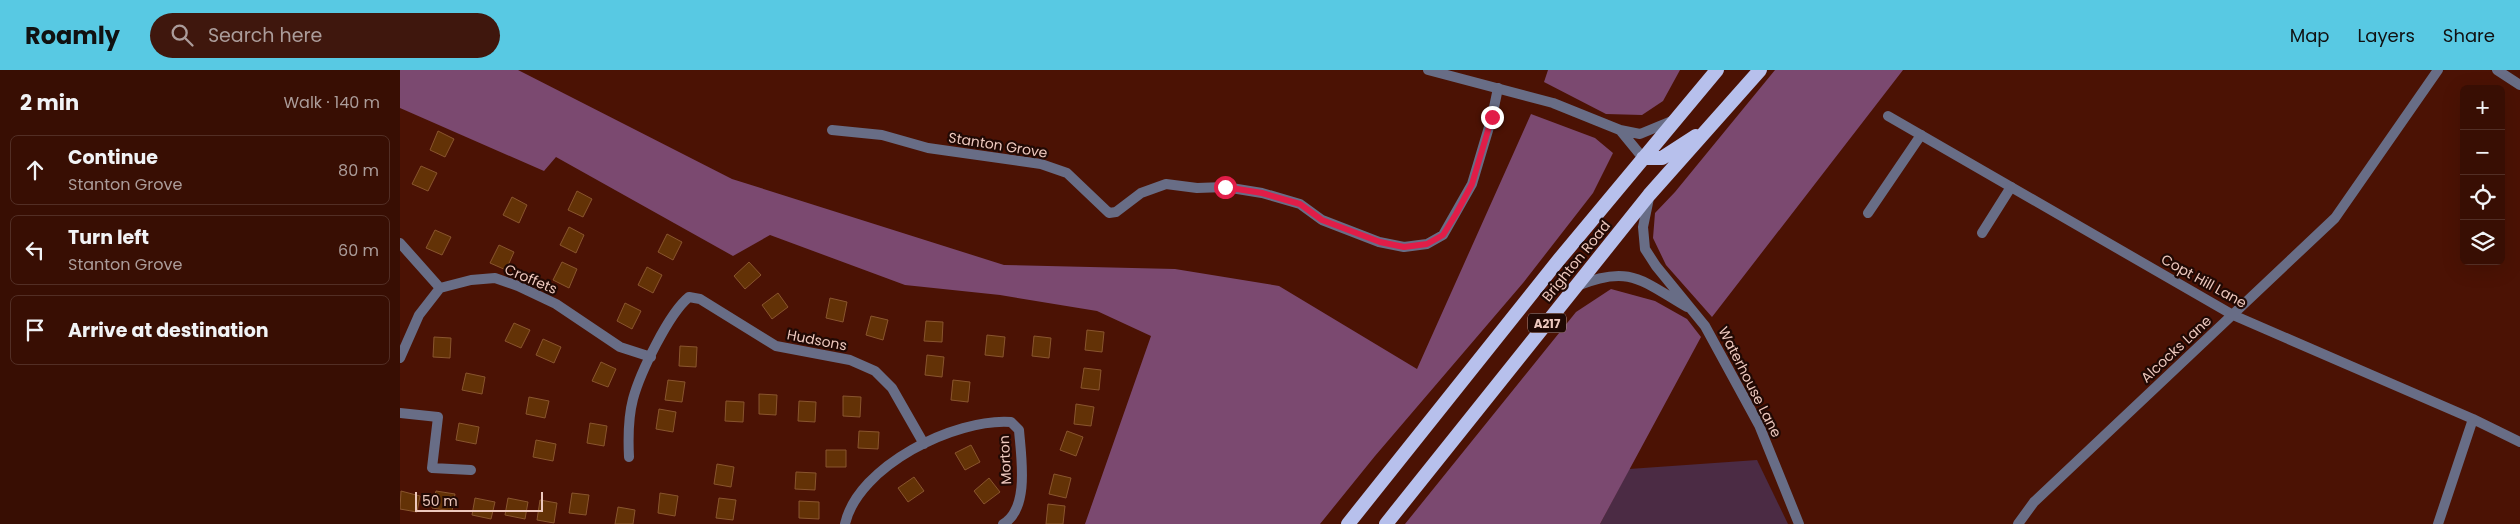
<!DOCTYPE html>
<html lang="en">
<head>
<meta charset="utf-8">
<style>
	:root { --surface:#380e03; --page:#3f170d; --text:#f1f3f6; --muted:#ab9c9a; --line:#522e25; --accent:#58c9e3 }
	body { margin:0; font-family:Poppins,sans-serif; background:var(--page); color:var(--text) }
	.controls { position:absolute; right:15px; top:15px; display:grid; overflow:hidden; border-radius:8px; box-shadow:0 5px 20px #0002 }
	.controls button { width:45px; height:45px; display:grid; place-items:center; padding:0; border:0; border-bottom:1px solid var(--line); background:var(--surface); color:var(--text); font:25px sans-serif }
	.scale { position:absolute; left:15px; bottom:12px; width:128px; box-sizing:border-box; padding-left:5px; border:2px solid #edc8be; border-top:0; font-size:14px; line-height:18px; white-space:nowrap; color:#edc8be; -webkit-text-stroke:4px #210904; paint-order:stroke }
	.stop { position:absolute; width:15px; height:15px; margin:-11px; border:4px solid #e11d48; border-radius:50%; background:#fff }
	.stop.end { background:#e11d48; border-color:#fff; box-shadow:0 1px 5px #0008 }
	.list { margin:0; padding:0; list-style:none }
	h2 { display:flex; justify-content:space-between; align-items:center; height:65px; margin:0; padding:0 20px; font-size:21px }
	h2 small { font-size:16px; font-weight:400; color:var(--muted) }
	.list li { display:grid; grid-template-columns:32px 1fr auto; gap:15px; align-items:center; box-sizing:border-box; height:70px; margin:0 10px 10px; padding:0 10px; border:1px solid var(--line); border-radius:8px }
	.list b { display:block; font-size:19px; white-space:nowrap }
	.list p { margin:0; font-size:16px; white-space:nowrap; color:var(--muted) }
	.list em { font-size:16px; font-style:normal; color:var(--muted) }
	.icon { flex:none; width:28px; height:28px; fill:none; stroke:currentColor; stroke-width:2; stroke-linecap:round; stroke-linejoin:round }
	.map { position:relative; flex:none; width:2120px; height:454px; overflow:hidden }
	header { display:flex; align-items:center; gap:30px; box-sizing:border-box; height:70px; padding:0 25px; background:var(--accent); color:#111 }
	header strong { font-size:24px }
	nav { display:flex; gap:28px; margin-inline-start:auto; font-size:18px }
	.search { width:350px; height:45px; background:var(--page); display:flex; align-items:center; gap:12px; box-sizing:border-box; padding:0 18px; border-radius:28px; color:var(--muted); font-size:19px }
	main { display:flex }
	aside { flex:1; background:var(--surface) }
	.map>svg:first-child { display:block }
	.green { fill:#4b2b44 }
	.forest { fill:#7b4970 }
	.building { fill:#633206; stroke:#89552e }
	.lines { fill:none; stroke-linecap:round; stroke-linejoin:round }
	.service { stroke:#686d86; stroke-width:10 }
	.minor { stroke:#686d86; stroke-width:10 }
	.tertiary { stroke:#686d86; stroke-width:10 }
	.trunk { stroke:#b7c0ec; stroke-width:14 }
	.route { stroke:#e11d48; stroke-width:6 }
	.labels { text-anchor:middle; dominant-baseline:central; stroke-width:4.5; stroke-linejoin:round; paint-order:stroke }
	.shield { fill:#210904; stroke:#b08f86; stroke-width:1 }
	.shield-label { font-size:12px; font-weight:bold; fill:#edc8be }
	.street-label { font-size:14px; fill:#edc8be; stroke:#210904 }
</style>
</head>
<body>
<header>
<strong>Roamly</strong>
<div class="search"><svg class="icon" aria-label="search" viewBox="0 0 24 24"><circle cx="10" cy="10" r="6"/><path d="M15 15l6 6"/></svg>Search here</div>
<nav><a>Map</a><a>Layers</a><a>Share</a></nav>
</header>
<main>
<aside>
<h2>2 min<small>Walk · 140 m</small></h2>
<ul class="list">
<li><svg class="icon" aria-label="ahead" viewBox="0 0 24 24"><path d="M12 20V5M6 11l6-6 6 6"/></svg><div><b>Continue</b><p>Stanton Grove</p></div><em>80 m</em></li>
<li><svg class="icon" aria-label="left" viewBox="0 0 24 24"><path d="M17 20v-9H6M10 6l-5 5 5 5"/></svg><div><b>Turn left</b><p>Stanton Grove</p></div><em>60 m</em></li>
<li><svg class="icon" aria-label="arrive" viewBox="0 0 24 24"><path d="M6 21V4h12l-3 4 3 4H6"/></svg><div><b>Arrive at destination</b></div></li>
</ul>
</aside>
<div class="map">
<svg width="2120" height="454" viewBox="0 0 2120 454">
	<rect width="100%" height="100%" fill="#4b1204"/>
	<!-- green -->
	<path class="green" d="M1357,390L1388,454H1200L1229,399Z"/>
	<!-- forest -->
	<path class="forest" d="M0,0H118L332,109L604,195L775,199L879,216L1017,299L1131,44L1195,68L1213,83L1193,123L1123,213L975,386L920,454H685L751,266L697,241L600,225L505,215L370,165L333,186L156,87L144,101L0,38Z
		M1148,0H1280L1263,31L1242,45L1206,44L1144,12Z
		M1375,0H1503L1312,247L1266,195L1253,168L1255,143L1275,122Z
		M1211,219L1255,231L1287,249L1301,267L1200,454H1005L1176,242Z"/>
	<!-- building -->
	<path class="building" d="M38,61L54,69L45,87L30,80Z
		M21,96L37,103L28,121L12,114Z
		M177,121L192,129L183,147L168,140Z
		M112,127L127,135L119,153L103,145Z
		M169,157L184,165L176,183L160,175Z
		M35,160L51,167L42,185L26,178Z
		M267,164L282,172L273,190L258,182Z
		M99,175L114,182L106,200L90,193Z
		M162,192L177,199L169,218L153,210Z
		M349,192L361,205L345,219L334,206Z
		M247,197L262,205L253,223L238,215Z
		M378,223L388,237L372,249L362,235Z
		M430,228L447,232L443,252L426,248Z
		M225,233L241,241L232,259L217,251Z
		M471,246L488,250L483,270L466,265Z
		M526,251L543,252L542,272L524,271Z
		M114,253L130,260L121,278L105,271Z
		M687,260L704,262L702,282L685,280Z
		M587,265L605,267L603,287L585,285Z
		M634,266L651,268L649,288L632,286Z
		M34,267L51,268L50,288L33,287Z
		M143,269L161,277L154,293L136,285Z
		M280,276L297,277L296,297L279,296Z
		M527,285L544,287L542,307L525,305Z
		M201,292L216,299L208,317L192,311Z
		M684,298L701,300L699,320L681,318Z
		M66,303L85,307L82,324L62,320Z
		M268,310L285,312L282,332L265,330Z
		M553,310L570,312L568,332L551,330Z
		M359,324L377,325L376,345L359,344Z
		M443,326L461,327L460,347L443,346Z
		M129,327L149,331L145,348L126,344Z
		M326,331L344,332L343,352L325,351Z
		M399,331L416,332L415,352L398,351Z
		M676,334L694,337L691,356L674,354Z
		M259,339L276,342L273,362L256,359Z
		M59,353L79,357L76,374L56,370Z
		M190,353L207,356L204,376L187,373Z
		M459,361L479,362L478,379L458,378Z
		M667,361L683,367L676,386L660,380Z
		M136,370L156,374L153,391L133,387Z
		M571,375L580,392L565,400L555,383Z
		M426,380H446V397H426Z
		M317,394L334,397L331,417L314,414Z
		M396,402L416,403L415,420L395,419Z
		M654,404L671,408L666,428L649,424Z
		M514,407L524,421L508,432L498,418Z
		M589,408L600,422L584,434L574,421Z
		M1,421L20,426L17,442L0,439Z
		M36,421L55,424L52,441L32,438Z
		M172,423L189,425L186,445L169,443Z
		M260,423L278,426L275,446L258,443Z
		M75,428L95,432L91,449L72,445Z
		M108,428L128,432L125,449L105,445Z
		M319,428L336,430L333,450L316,448Z
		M140,430L157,433L154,453L137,450Z
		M399,431L419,432V449L399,448Z
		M648,434L665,436L663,454H646Z
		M218,437L235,440L233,454H215Z"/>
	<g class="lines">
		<!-- service -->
		<path class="service" d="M1092,47L1098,18
			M1468,143L1521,65
			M1582,163L1611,117"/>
		<!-- minor -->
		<path class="minor" d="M2097,0L2120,15
			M1488,46L1833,245L2073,349L2120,372
			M432,60L482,65L528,78L641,94L667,103L709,143L716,142L741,123L766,114L797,118L825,117L862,123L900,134L922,150L979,172L1004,177L1027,174L1043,165L1072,114L1092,47
			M0,173L40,218
			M0,288L19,245L40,218L71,210L95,208L118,216L156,234L220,277L251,287
			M0,343L38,347L32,398L71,400
			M229,387C228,367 228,348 233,329C240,303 269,243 289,227L300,229L376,276L450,290L475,301L492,318L524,374
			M445,454C458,396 555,348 611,352L619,360C621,386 630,439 603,454
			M1618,454L1634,432L1935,148L2038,0
			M2038,454L2073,349"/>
		<!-- tertiary -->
		<path class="tertiary" d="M1028,0L1153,33L1220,60L1243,88
			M1220,60L1240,64L1274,50
			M1249,128L1243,157L1245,179L1256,196L1305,256L1359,355L1399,454
			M1177,216C1230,194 1242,211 1287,237"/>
		<!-- trunk -->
		<path class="trunk" d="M1243,88H1262L1296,66
			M948,454L1157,192L1317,0
			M986,454L1249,125L1360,0"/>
	</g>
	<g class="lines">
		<!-- route -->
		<path class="route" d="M825,117L862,123L900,134L922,150L980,172L1004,177L1027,174L1043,165L1056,144L1072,114L1092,47"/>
	</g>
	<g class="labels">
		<!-- shield labels -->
		<rect class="shield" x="1128" y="243.5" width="38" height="19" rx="4"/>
		<g class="shield-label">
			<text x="1147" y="253">A217</text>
		</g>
		<!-- street labels -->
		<g class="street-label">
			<text transform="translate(598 75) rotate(9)">Stanton Grove</text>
			<text transform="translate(1176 191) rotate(-51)">Brighton Road</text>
			<text transform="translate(131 209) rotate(23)">Croffets</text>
			<text transform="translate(1804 211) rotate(29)">Copt Hill Lane</text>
			<text transform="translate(417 270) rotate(11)">Hudsons</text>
			<text transform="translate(1776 279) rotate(-43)">Alcocks Lane</text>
			<text transform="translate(1350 312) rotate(63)">Waterhouse Lane</text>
			<text transform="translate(605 390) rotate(-93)">Morton</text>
		</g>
	</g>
</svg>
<div class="controls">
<button>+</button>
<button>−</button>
<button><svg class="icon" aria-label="locate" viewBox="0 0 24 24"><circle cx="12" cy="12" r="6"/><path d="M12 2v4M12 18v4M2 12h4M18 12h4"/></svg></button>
<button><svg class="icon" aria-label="layers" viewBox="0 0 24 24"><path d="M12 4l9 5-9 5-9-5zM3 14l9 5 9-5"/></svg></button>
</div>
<div class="scale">50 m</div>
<div class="stop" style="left:825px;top:117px"></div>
<div class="stop end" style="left:1092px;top:47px"></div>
</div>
</main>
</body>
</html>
